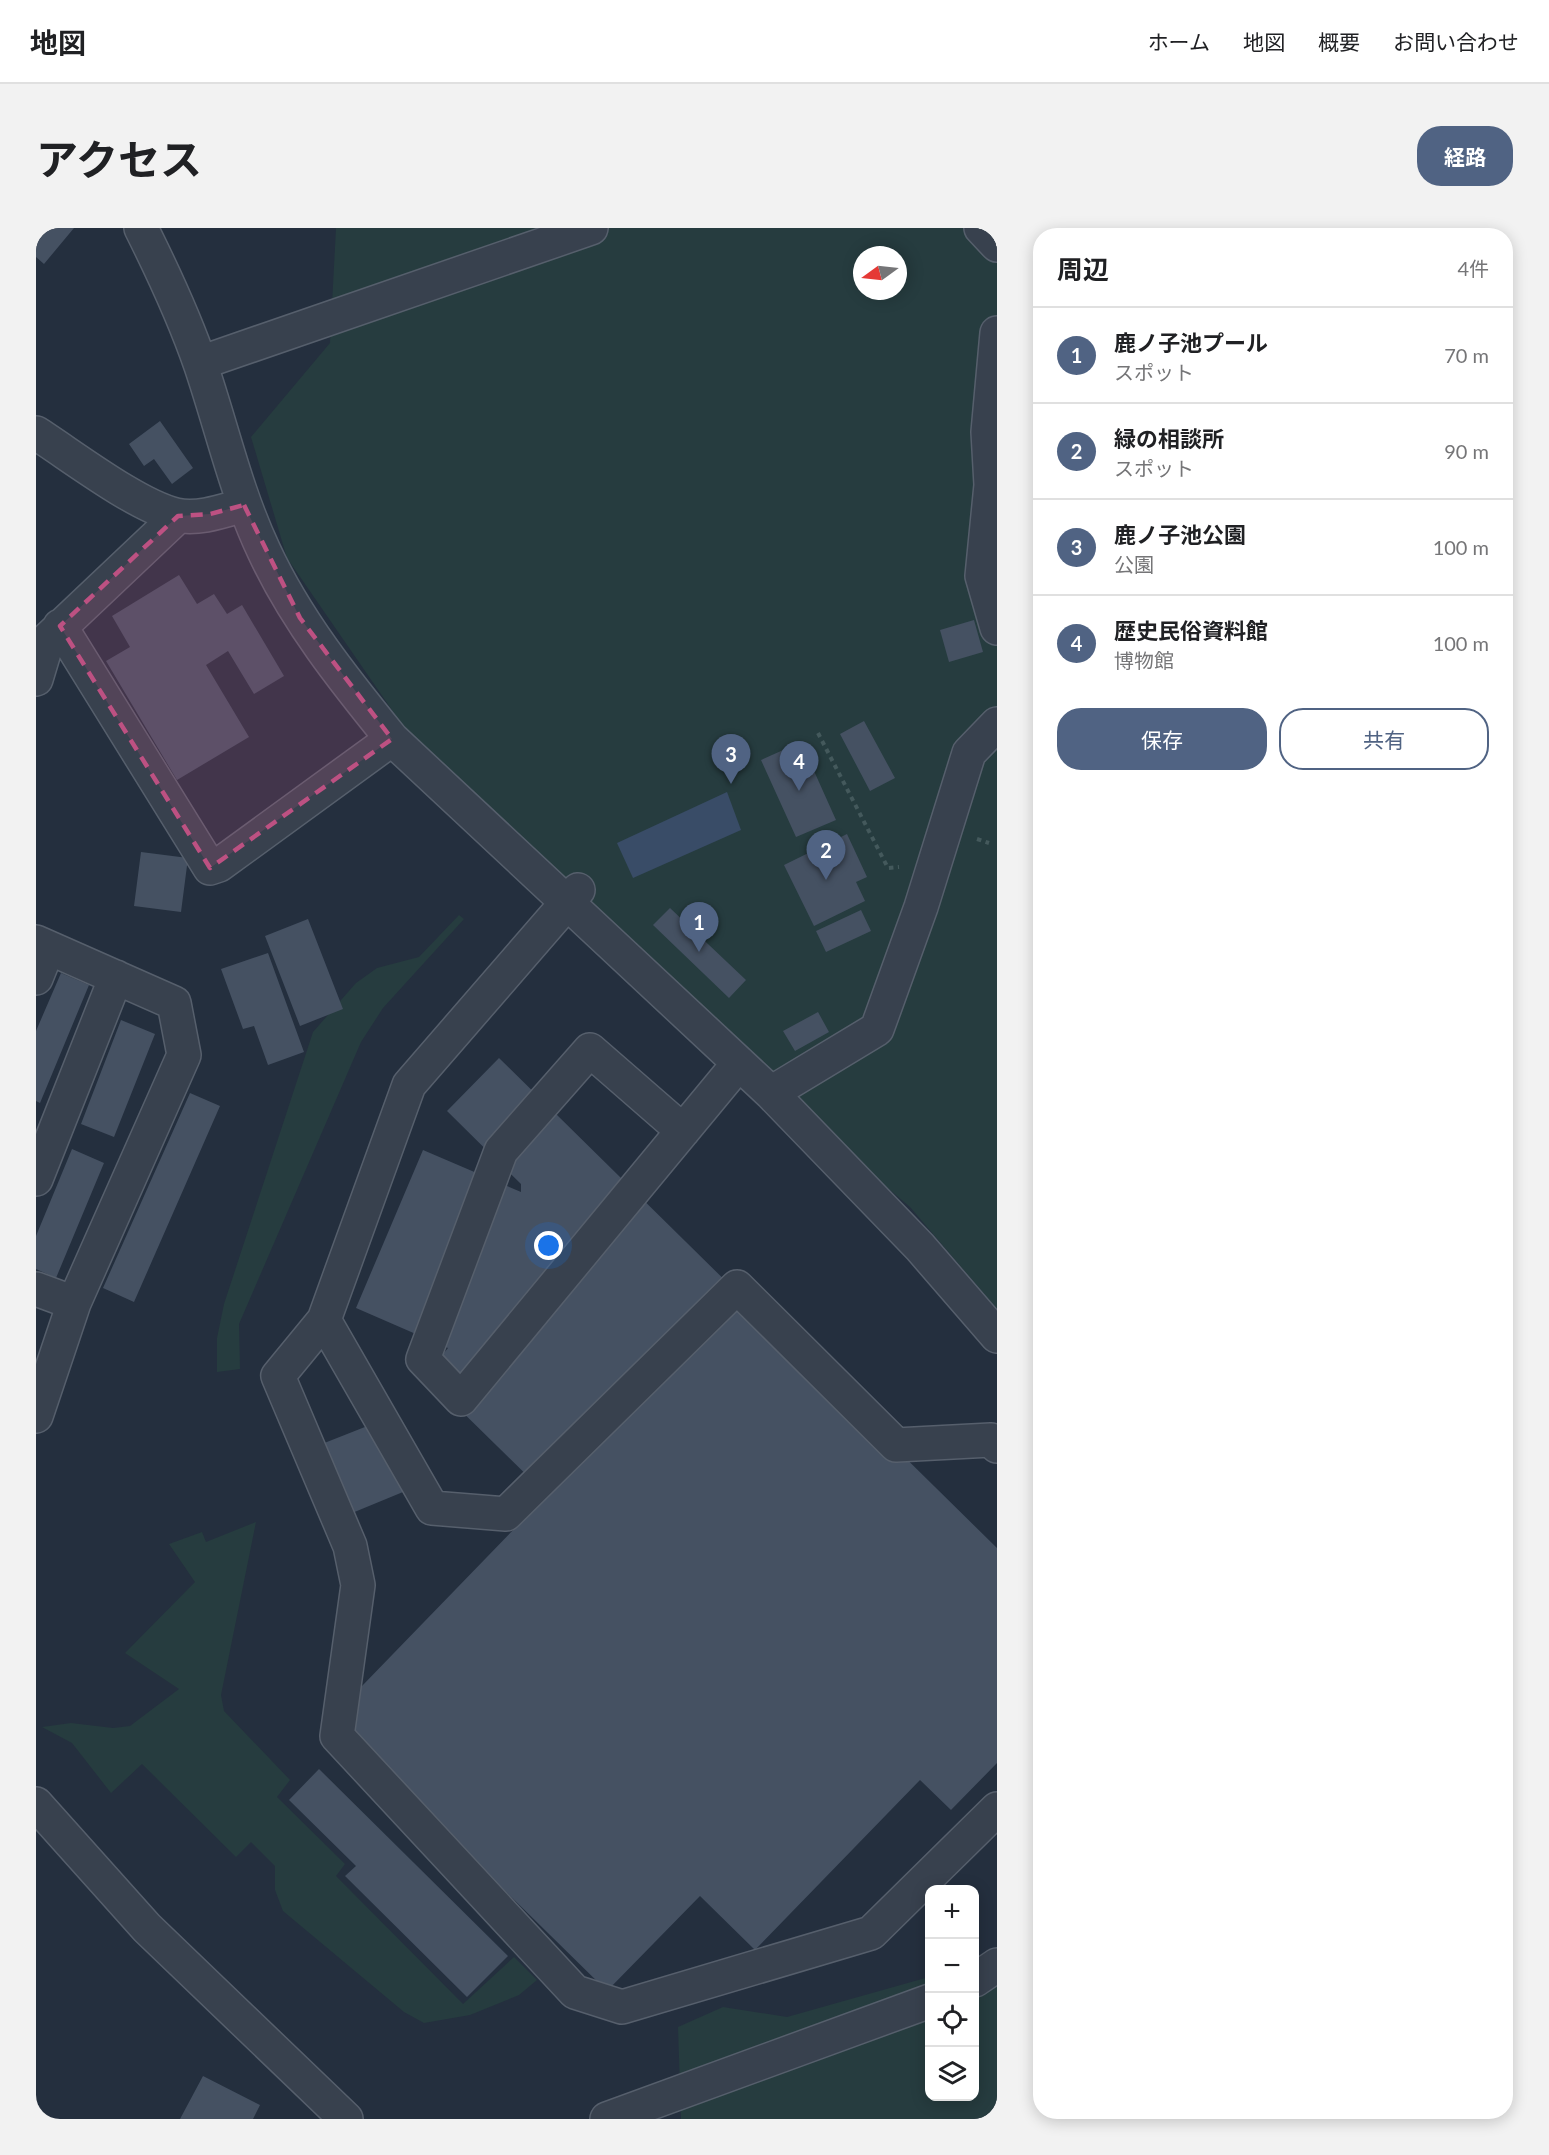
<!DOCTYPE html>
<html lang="ja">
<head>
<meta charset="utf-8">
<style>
	:root { --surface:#fff; --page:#f2f2f2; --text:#202124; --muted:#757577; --line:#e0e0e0; --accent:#506383 }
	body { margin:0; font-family:Lato,"Noto Sans JP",sans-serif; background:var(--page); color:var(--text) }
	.controls { position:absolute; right:18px; bottom:18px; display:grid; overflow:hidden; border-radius:12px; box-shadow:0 3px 15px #0003 }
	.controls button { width:54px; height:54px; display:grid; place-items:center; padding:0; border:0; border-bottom:2px solid var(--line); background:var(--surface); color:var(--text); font:30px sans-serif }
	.compass { position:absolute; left:817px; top:18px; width:54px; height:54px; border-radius:50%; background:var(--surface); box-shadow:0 3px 15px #0003; rotate:255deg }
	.you { position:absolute; left:513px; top:1018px; width:21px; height:21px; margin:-15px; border:4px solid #fff; border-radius:50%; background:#1a73e8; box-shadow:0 0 0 9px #1a73e833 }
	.badge { display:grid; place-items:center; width:39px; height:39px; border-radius:50%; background:var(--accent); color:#fff; font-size:20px; font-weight:700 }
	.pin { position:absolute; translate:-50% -50px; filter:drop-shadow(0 2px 3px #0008) }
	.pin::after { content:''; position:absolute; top:32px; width:21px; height:18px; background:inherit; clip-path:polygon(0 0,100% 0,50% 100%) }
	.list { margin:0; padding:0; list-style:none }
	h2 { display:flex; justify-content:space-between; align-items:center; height:78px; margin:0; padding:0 24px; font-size:26px }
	h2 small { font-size:20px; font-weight:400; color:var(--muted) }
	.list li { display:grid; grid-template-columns:39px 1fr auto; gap:18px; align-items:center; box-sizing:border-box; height:96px; padding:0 24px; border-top:2px solid var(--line) }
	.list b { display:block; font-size:22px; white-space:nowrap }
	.list p { margin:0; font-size:20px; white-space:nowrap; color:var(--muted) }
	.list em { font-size:20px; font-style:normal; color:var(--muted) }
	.actions { display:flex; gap:12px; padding:18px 24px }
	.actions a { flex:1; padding:14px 0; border:2px solid var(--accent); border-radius:24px; text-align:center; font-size:21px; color:var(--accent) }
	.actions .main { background:var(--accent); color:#fff }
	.icon { flex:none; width:33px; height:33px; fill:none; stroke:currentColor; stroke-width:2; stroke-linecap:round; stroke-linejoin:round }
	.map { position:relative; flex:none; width:961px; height:1891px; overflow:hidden; border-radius:24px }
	header { display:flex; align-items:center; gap:36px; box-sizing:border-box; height:84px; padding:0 30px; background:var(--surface); border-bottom:2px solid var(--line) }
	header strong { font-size:28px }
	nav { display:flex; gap:33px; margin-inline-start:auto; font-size:21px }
	.intro { display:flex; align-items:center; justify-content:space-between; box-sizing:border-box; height:144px; padding:0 36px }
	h1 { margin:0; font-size:42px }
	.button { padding:15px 27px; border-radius:24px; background:var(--accent); color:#fff; font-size:21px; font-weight:700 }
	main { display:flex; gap:36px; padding:0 36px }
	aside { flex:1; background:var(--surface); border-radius:24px; box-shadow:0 3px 15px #0003 }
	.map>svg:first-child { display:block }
	.green { fill:#263c3f; fill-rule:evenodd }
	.water { fill:#394c67 }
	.building { fill:#455162 }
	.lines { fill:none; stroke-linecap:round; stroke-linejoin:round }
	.minor-casing { stroke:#565f6c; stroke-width:36 }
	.path { stroke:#44595c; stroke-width:4; stroke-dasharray:4.5 4.5; stroke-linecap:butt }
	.minor { stroke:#38414e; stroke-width:33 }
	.marked { fill:#bd5182; fill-opacity:0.2; stroke:#bd5182; stroke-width:4.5; stroke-dasharray:12 8; stroke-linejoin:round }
</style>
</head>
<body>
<header>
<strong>地図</strong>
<nav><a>ホーム</a><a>地図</a><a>概要</a><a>お問い合わせ</a></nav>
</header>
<div class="intro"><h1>アクセス</h1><a class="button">経路</a></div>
<main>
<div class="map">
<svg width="961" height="1891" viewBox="0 0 961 1891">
	<rect width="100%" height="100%" fill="#242f3e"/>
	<!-- green -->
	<path class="green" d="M300,0H961V1081L874,979L800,916L683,798L367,498L251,330L215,209L294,115ZM826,27H862V63H826Z
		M423,687L428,691L347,780L325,814L203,1096L204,1141L181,1144V1110L188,1076L277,804L320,755L341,740L383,729Z
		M220,1294L185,1467L188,1483L254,1552L241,1569L309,1636L300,1648L427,1776L478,1729L501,1752L483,1767L434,1787L388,1795L368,1784L247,1683L239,1662V1638L215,1614L200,1629L106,1536L75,1565L36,1515L6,1499L35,1495L77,1500L94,1498L143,1461L89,1425L159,1354L133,1316L166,1304L170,1314Z
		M961,1730V1891H645L642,1799L687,1779L751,1789L893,1749L894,1868H939V1736Z"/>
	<!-- water -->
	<path class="water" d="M691,564L705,602L597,650L581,615Z"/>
	<!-- building -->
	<path class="building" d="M0,0H38L8,36L0,29Z
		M124,193L157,240L136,256L118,231L108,238L93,216Z
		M143,347L161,376L178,366L191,386L206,377L248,448L218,466L192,423L170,437L213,509L141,552L70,433L94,419L76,388Z
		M938,392L947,424L913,434L904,402Z
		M828,493L859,550L834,563L804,506Z
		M765,514L800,592L760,609L725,532Z
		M811,606L831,649L820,654L829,673L778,698L748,637Z
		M105,624L152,630L145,684L98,678Z
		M634,680L710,752L693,770L617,697Z
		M825,682L835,703L790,724L780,703Z
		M272,691L307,781L264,798L229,708Z
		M232,725L268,824L232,837L218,798L207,801L185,741Z
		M25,745L53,757L4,875L0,873V803Z
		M782,784L793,804L759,823L747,803Z
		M85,792L119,806L78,909L45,896Z
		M463,830L961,1320V1535L915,1582L884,1552L719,1722L664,1668L571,1763L294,1491L511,1267L410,1168L398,1137L412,1120L320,1080L387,922L485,964V956L411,883Z
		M154,865L184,878L98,1074L67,1060Z
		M36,921L68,935L20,1050L0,1041V1008Z
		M339,1195L367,1264L287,1297L258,1227Z
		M283,1541L472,1728L431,1769L309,1648L320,1638L253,1572Z
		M167,1848L224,1877L217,1891H144Z"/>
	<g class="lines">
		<!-- minor casing -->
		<g class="minor-casing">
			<path id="minor" d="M105,0C127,44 149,91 165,138C186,200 200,264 228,323C260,392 308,452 356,511L735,865L884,1019L961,1108
				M945,0L961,17
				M961,105L952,204L955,257L946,348L961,400
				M164,135L555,0
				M0,205C36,228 101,278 140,287C162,292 187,283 208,277
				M24,398L174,640L183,637L356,511
				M0,451L12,411L142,288
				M542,662L373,857L288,1092L242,1148L314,1318L322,1357L301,1508L539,1764L586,1779L835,1705L961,1581
				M0,714L138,775L148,827L38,1075L0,1061
				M0,750L12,720
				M735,865L841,801L885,679L933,525L961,496
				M647,903L554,822L465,923L387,1131L425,1171L703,835
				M0,951L80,749
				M288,1092L396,1280L470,1286L701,1059L860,1217L955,1212L961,1218
				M0,1188L38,1075
				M0,1576L111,1700L310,1891
				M939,1752L961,1737
				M571,1891L894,1773"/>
		</g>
		<!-- path -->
		<path class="path" d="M782,505L852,640L863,639
			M941,611L953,615"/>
		<!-- minor -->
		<use href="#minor" class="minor"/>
	</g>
	<!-- marked area -->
	<path class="marked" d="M208,277L264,390L356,511L174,640L24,398L142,288L174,286Z"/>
</svg>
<div class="controls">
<button>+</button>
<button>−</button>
<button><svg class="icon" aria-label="locate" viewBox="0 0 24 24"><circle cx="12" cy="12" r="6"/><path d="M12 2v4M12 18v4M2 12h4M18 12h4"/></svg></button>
<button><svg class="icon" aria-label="layers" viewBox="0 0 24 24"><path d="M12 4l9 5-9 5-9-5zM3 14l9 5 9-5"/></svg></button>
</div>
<svg class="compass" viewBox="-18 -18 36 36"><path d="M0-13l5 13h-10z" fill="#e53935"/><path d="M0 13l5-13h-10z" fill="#757577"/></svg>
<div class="you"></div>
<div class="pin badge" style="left:663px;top:724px">1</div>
<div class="pin badge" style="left:790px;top:652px">2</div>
<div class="pin badge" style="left:695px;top:556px">3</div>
<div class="pin badge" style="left:763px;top:563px">4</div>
</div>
<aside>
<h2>周辺<small>4件</small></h2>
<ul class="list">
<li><span class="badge">1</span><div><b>鹿ノ子池プール</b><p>スポット</p></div><em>70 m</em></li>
<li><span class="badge">2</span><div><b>緑の相談所</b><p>スポット</p></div><em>90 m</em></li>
<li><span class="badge">3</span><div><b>鹿ノ子池公園</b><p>公園</p></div><em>100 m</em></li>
<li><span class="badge">4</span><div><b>歴史民俗資料館</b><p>博物館</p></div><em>100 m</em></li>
</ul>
<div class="actions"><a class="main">保存</a><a>共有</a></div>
</aside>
</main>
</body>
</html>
